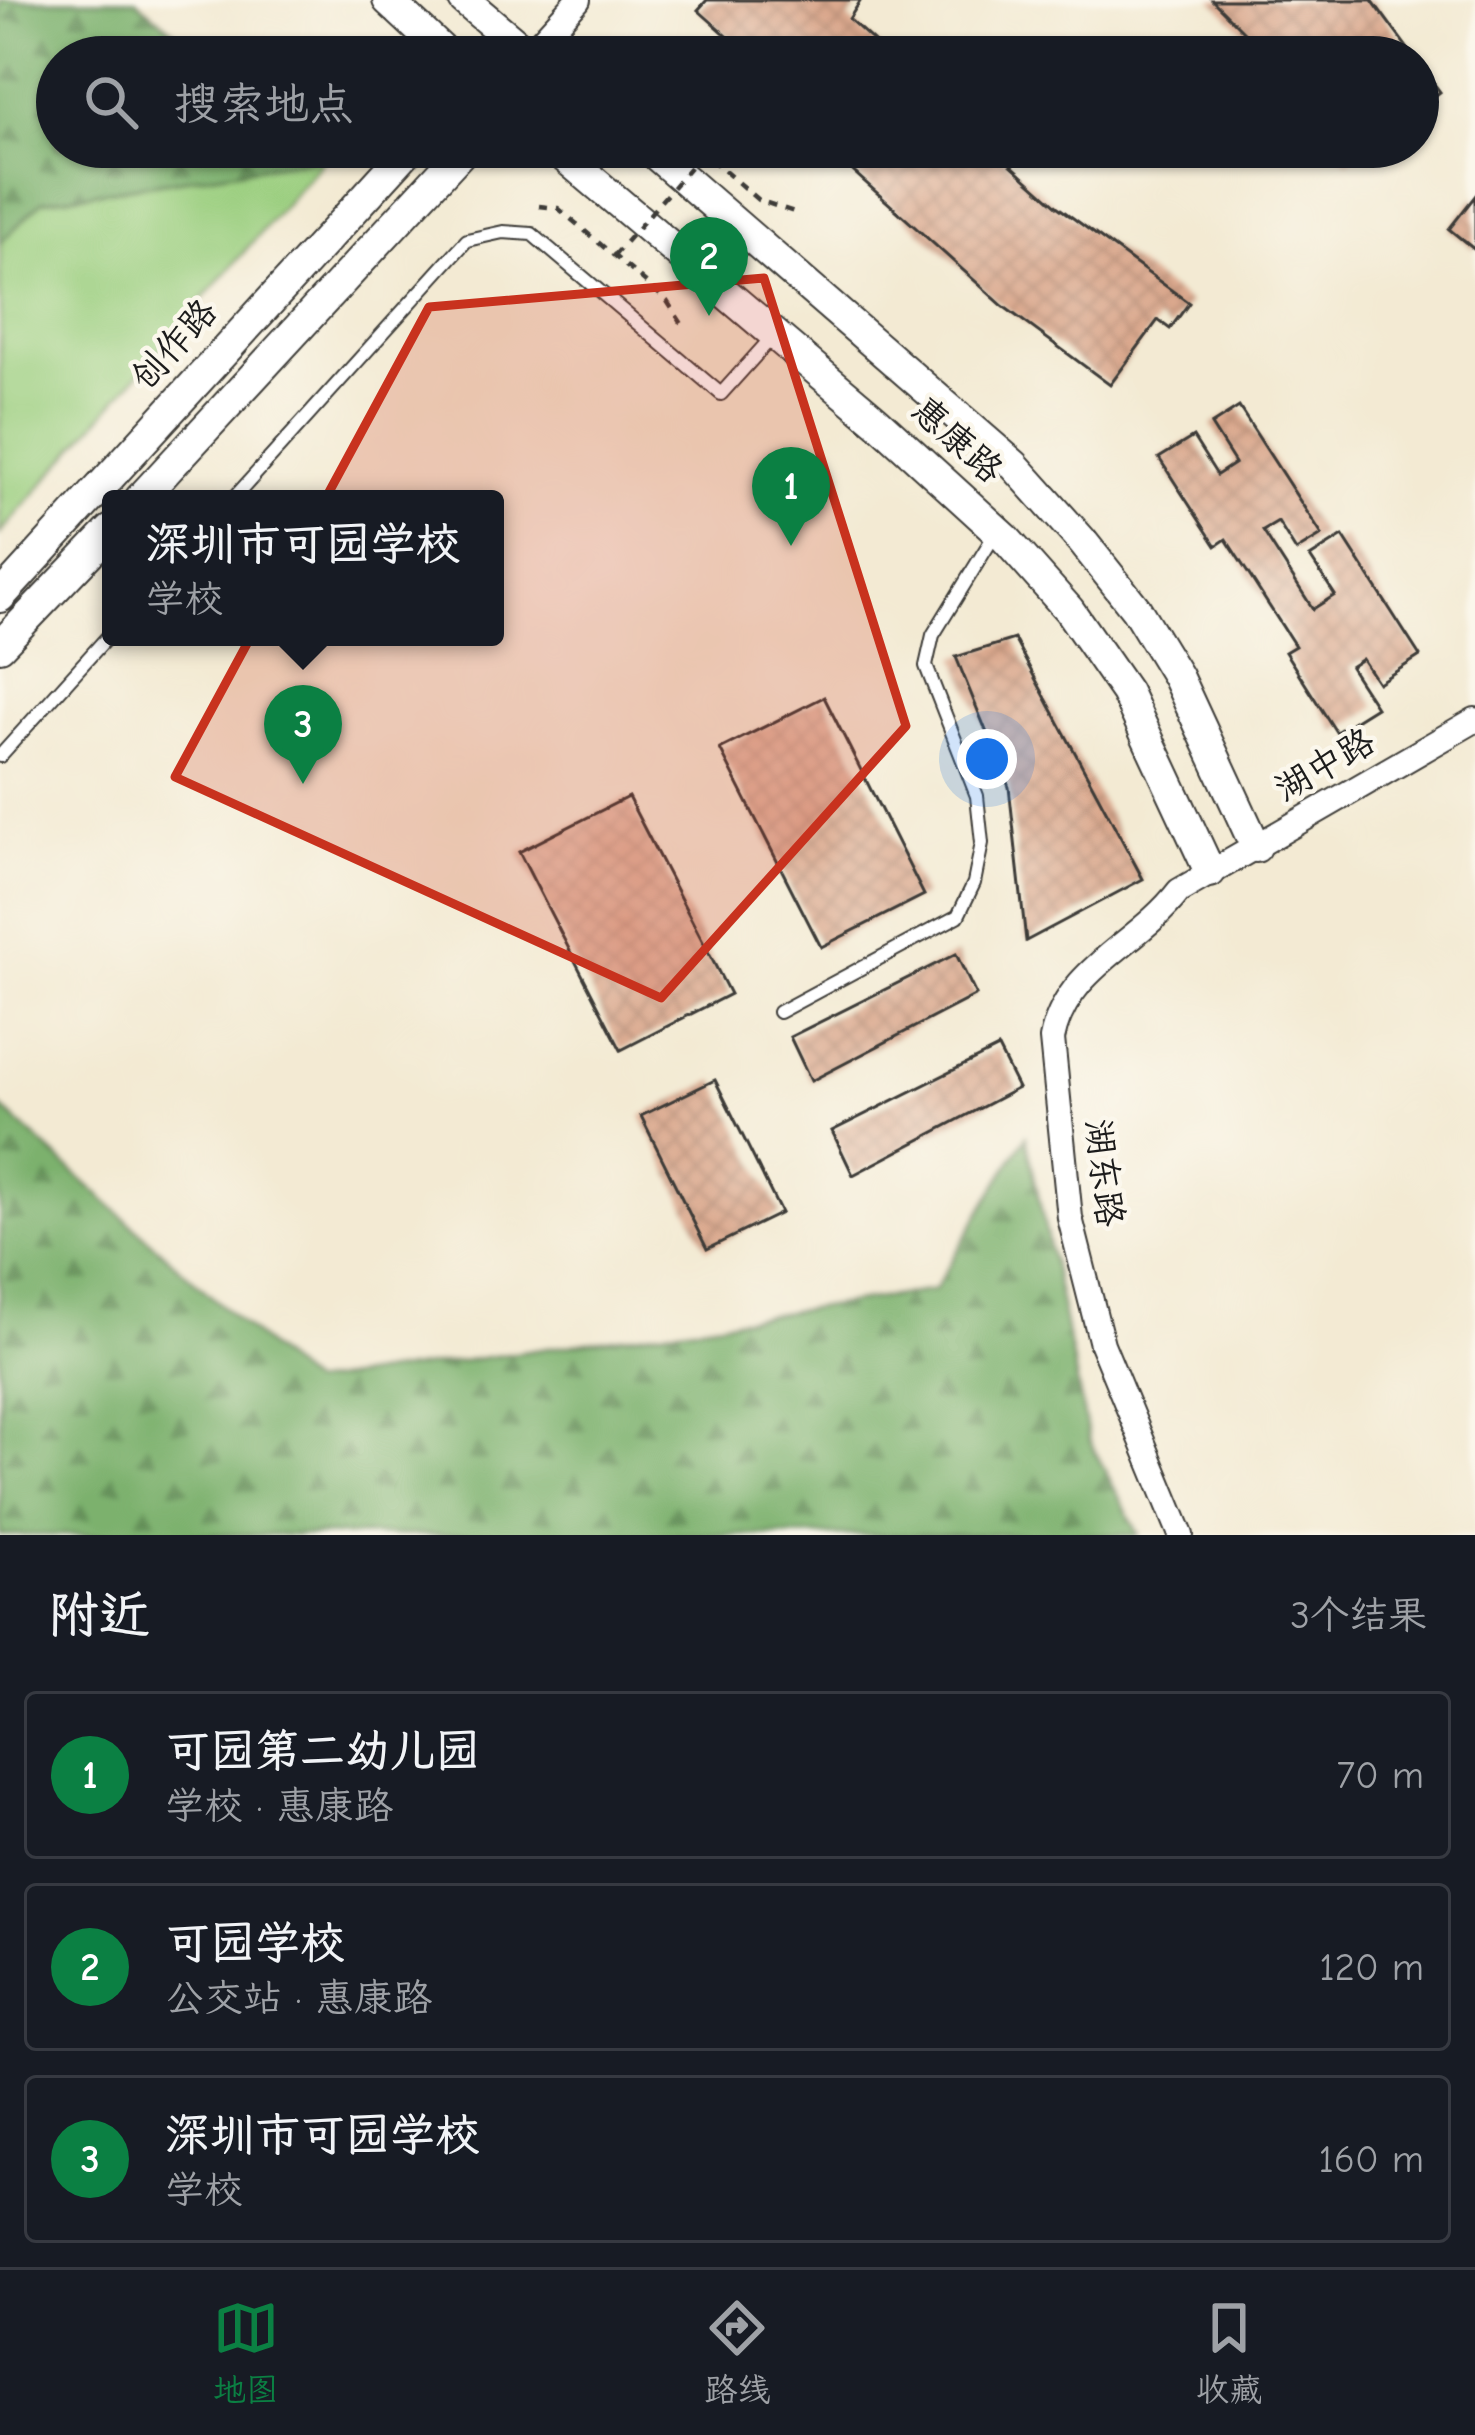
<!DOCTYPE html>
<html lang="zh">
<head>
<meta charset="utf-8">
<style>
	:root { --surface:#171b24; --page:#20242c; --text:#f1f3f6; --muted:#9ea1a6; --line:#363941; --accent:#0b8043 }
	body { margin:0; font-family:"Comic Neue","LXGW WenKai TC",sans-serif; background:var(--page); color:var(--text) }
	.you { position:absolute; left:987px; top:759px; width:42px; height:42px; margin:-30px; border:9px solid #fff; border-radius:50%; background:#1a73e8; box-shadow:0 0 0 18px #1a73e833 }
	.badge { display:grid; place-items:center; width:78px; height:78px; border-radius:50%; background:var(--accent); color:#fff; font-size:39px; font-weight:700 }
	.pin { position:absolute; translate:-50% -99px; filter:drop-shadow(0 3px 6px #0008) }
	.pin::after { content:''; position:absolute; top:63px; width:42px; height:36px; background:inherit; clip-path:polygon(0 0,100% 0,50% 100%) }
	.popup { position:absolute; left:102px; top:490px; width:402px; height:156px; box-sizing:border-box; display:grid; place-content:center; border-radius:12px; background:var(--surface); filter:drop-shadow(0 3px 9px #0005); font-size:39px; white-space:nowrap; color:var(--muted) }
	.popup b { font-size:45px; color:var(--text) }
	.popup::after { content:''; position:absolute; left:50%; top:100%; margin-left:-24px; border:24px solid transparent; border-top-color:var(--surface) }
	.list { margin:0; padding:0; list-style:none }
	h2 { display:flex; justify-content:space-between; align-items:center; height:156px; margin:0; padding:0 48px; font-size:51px }
	h2 small { font-size:39px; font-weight:400; color:var(--muted) }
	.list li { display:grid; grid-template-columns:78px 1fr auto; gap:36px; align-items:center; box-sizing:border-box; height:168px; margin:0 24px 24px; padding:0 24px; border:3px solid var(--line); border-radius:12px }
	.list b { display:block; font-size:45px; white-space:nowrap }
	.list p { margin:0; font-size:39px; white-space:nowrap; color:var(--muted) }
	.list em { font-size:39px; font-style:normal; color:var(--muted) }
	.icon { flex:none; width:66px; height:66px; fill:none; stroke:currentColor; stroke-width:2; stroke-linecap:round; stroke-linejoin:round }
	.map { position:relative; flex:none; width:1475px; height:1535px; overflow:hidden }
	.search { position:absolute; background:var(--surface); box-shadow:0 3px 9px #0004; left:36px; right:36px; top:36px; height:132px; display:flex; align-items:center; gap:30px; box-sizing:border-box; padding:0 42px; border-radius:66px; color:var(--muted); font-size:45px }
	.sheet { height:732px; background:var(--surface) }
	nav { display:flex; justify-content:space-around; align-items:center; box-sizing:border-box; height:168px; border-top:3px solid var(--line); background:var(--surface); font-size:33px; color:var(--muted) }
	nav a { display:grid; justify-items:center; gap:6px }
	nav .on { color:var(--accent) }
	.map>svg:first-child { display:block }
	.green { fill:#9ace7e; stroke:#5b754d; stroke-width:3 }
	.forest { fill:url(#forest-firs); stroke:#4c6644; stroke-width:3 }
	.building { fill:url(#building-cross-hatch) }
	.lines { fill:none; stroke-linecap:round; stroke-linejoin:round }
	.service-casing { stroke:#3c3b37; stroke-width:16 }
	.minor-casing { stroke:#3c3b37; stroke-width:28 }
	.tertiary-casing { stroke:#3c3b37; stroke-width:34 }
	.path { stroke:#3c3b37; stroke-width:4.5; stroke-dasharray:9 9; stroke-linecap:butt }
	.service { stroke:#fff; stroke-width:12 }
	.minor { stroke:#fff; stroke-width:24 }
	.tertiary { stroke:#fff; stroke-width:30 }
	.path-bridge { stroke:#3c3b37; stroke-width:4.5; stroke-dasharray:9 9; stroke-linecap:butt }
	.marked { fill:#c8321e; fill-opacity:0.2; stroke:#c8321e; stroke-width:9; stroke-linejoin:round }
	.labels { text-anchor:middle; dominant-baseline:central; stroke-width:9; stroke-linejoin:round; paint-order:stroke }
	.street-label { font-size:36px; fill:#1c1c1c; stroke:#fbf7ec }
</style>
</head>
<body>
<div class="map">
<svg width="1475" height="1535" viewBox="0 0 1475 1535">
	<defs>
		<pattern id="forest-firs" width="22" height="20" patternUnits="userSpaceOnUse" patternTransform="scale(3)"><rect width="22" height="20" fill="#7bb16d"/><path d="M5 1l3.5 6h-7zM16 11l3.5 6h-7z" fill="#648f59"/></pattern>
		<pattern id="building-cross-hatch" width="8" height="8" patternUnits="userSpaceOnUse" patternTransform="scale(3)"><rect width="8" height="8" fill="#daa88d"/><path d="M0 0l8 8M0 8l8-8" fill="none" stroke="#ba9079"/></pattern>
	</defs>
	<rect width="100%" height="100%" fill="#fbf7ec"/>
	<filter id="ink" filterUnits="userSpaceOnUse"><feTurbulence type="fractalNoise" baseFrequency=".00833" numOctaves="2"/><feDisplacementMap in="SourceGraphic" scale="24" xChannelSelector="R" yChannelSelector="G"/><feConvolveMatrix kernelMatrix="1 2 1 2 8 2 1 2 1" color-interpolation-filters="sRGB"/></filter>
	<filter id="wash" filterUnits="userSpaceOnUse"><feTurbulence type="fractalNoise" baseFrequency=".004" numOctaves="4" result="noise"/><feDisplacementMap in="SourceGraphic" scale="48" xChannelSelector="R" yChannelSelector="G"/><feGaussianBlur stdDeviation="2.7" result="paint"/><feColorMatrix in="noise" values="0 0 0 0 0 0 0 0 0 0 0 0 0 0 0 0 0 1.4 0 .05"/><feComposite in="paint" operator="in"/></filter>
	<g filter="url(#wash)">
		<rect width="100%" height="100%" fill="#f3ead3"/>
		<!-- green -->
		<path class="green" d="M326,157L0,534V243L41,201Z"/>
		<!-- forest -->
		<path class="forest" d="M0,0H136L205,57H57V147H314L326,157L42,201L0,243Z
			M0,1106L309,1384L934,1290L1026,1136L1089,1440L1139,1535H0Z"/>
		<g id="blocks">
			<!-- building -->
			<path class="building" d="M707,0H861L849,19L891,57H751L698,10Z
				M1212,0H1372L1414,57H1269Z
				M1418,62L1440,92L1418,109Z
				M826,147H991L1058,207L1189,303L1170,329L1158,320L1110,385L1003,306Z
				M1336,147H1367L1347,162Z
				M1475,196V250L1449,229Z
				M1239,407L1322,535L1296,551L1278,522L1263,531L1313,609L1335,595L1310,557L1343,536L1420,656L1378,683L1362,659L1350,667L1376,707L1336,732L1285,652L1295,646L1226,539L1216,546L1159,458L1193,437L1217,475L1235,463L1211,425Z
				M1014,639L1143,879L1026,941L1009,787L956,657Z
				M824,697L924,895L821,947L720,749Z
				M628,797L730,994L621,1050L519,852Z
				M956,954L976,995L811,1081L790,1037Z
				M998,1048L1018,1088L853,1175L832,1131Z
				M715,1080L781,1213L707,1249L641,1116Z"/>
		</g>
	</g>
	<g filter="url(#ink)">
		<use href="#blocks" fill-opacity="0" stroke="#3c3b37" stroke-width="3"/>
		<g class="lines">
			<!-- service casing -->
			<g class="service-casing">
				<path id="service" d="M233,499L467,240L503,232L532,234L721,394L774,335
					M0,756L111,633
					M779,1012L958,916L974,883L982,843L977,796L926,666L933,635L997,531"/>
			</g>
			<!-- minor casing -->
			<g class="minor-casing">
				<path id="minor" d="M529,54L578,0
					M1181,1535L1102,1344L1070,1218L1052,1039C1067,966 1137,946 1179,891L1475,720"/>
			</g>
			<!-- tertiary casing -->
			<g class="tertiary-casing">
				<path id="tertiary" d="M388,0L449,57
					M464,0L532,57
					M553,147L877,421L1005,538L1069,610L1126,692L1210,872
					M647,147L1014,465L1082,541L1136,609L1177,676L1256,847
					M140,499L466,147
					M0,597L411,147
					M0,646L111,530"/>
			</g>
			<!-- path -->
			<path class="path" d="M697,147L758,200L794,212
				M539,206L558,208L667,301L684,327"/>
			<!-- service -->
			<use href="#service" class="service"/>
			<!-- minor -->
			<use href="#minor" class="minor"/>
			<!-- tertiary -->
			<use href="#tertiary" class="tertiary"/>
			<!-- path-bridge -->
			<path class="path-bridge" d="M614,256L703,152"/>
		</g>
	</g>
	<!-- marked area -->
	<path class="marked" d="M764,278L906,726L661,998L175,777L429,307Z"/>
	<g class="labels">
		<!-- street labels -->
		<g class="street-label">
			<text transform="translate(174 345) rotate(-48)">创作路</text>
			<text transform="translate(957 440) rotate(42)">惠康路</text>
			<text transform="translate(1325 765) rotate(-30)">湖中路</text>
			<text transform="translate(1104 1173) rotate(83)">湖东路</text>
		</g>
	</g>
</svg>
<div class="you"></div>
<div class="pin badge" style="left:791px;top:546px">1</div>
<div class="pin badge" style="left:709px;top:316px">2</div>
<div class="pin badge" style="left:303px;top:784px">3</div>
<div class="popup"><b>深圳市可园学校</b>学校</div>
<div class="search"><svg class="icon" aria-label="search" viewBox="0 0 24 24"><circle cx="10" cy="10" r="6"/><path d="M15 15l6 6"/></svg>搜索地点</div>
</div>
<section class="sheet">
<h2>附近<small>3个结果</small></h2>
<ul class="list">
<li><span class="badge">1</span><div><b>可园第二幼儿园</b><p>学校 · 惠康路</p></div><em>70 m</em></li>
<li><span class="badge">2</span><div><b>可园学校</b><p>公交站 · 惠康路</p></div><em>120 m</em></li>
<li><span class="badge">3</span><div><b>深圳市可园学校</b><p>学校</p></div><em>160 m</em></li>
</ul>
</section>
<nav>
<a class="on"><svg class="icon" aria-label="map" viewBox="0 0 24 24"><path d="M3 6l6-2 6 2 6-2v14l-6 2-6-2-6 2zM9 4v14M15 6v14"/></svg>地图</a>
<a><svg class="icon" aria-label="directions" viewBox="0 0 24 24"><path d="M12 3l9 9-9 9-9-9zM9 14v-3h6M13 9l2 2-2 2"/></svg>路线</a>
<a><svg class="icon" aria-label="saved" viewBox="0 0 24 24"><path d="M7 4h10v16l-5-4-5 4z"/></svg>收藏</a>
</nav>
</body>
</html>
